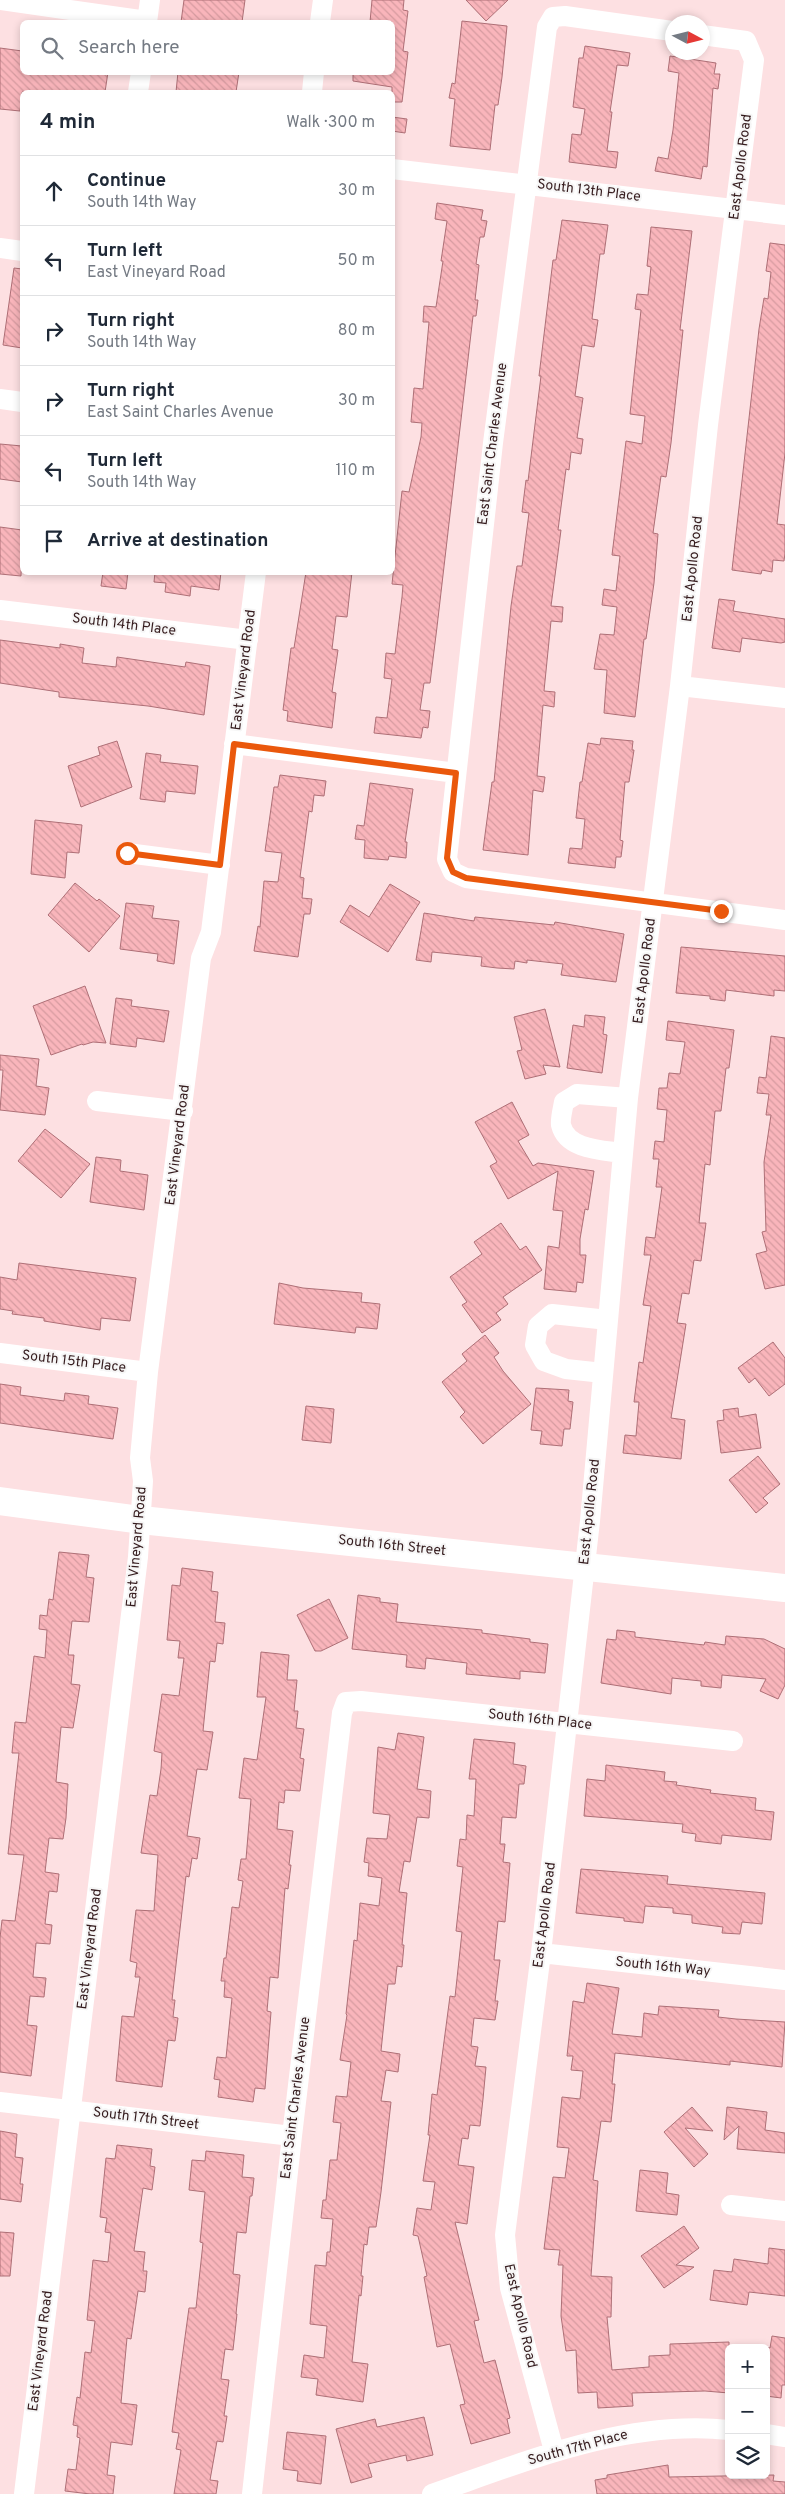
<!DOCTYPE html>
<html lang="en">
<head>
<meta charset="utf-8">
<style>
	:root { --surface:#fff; --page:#f6f6f7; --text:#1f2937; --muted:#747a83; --line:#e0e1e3 }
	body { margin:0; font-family:Overpass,sans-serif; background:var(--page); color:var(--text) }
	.controls { position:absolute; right:15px; bottom:15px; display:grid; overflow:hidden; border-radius:8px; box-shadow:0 2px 8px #0003 }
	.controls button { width:45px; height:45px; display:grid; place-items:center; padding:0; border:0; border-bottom:1px solid var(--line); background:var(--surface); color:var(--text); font:25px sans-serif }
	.compass { position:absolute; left:665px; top:15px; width:45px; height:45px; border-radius:50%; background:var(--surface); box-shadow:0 2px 8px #0003; rotate:97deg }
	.stop { position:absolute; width:15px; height:15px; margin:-11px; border:4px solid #ea580c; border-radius:50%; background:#fff }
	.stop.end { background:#ea580c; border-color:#fff; box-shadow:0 1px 5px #0008 }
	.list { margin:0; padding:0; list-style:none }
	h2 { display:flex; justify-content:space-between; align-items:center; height:65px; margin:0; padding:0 20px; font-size:21px }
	h2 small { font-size:16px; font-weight:400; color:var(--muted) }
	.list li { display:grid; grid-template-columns:32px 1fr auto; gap:15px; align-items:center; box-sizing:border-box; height:70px; padding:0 20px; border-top:1px solid var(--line) }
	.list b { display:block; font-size:19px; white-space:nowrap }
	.list p { margin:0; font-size:16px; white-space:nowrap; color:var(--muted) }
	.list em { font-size:16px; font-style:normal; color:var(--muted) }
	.icon { flex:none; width:28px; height:28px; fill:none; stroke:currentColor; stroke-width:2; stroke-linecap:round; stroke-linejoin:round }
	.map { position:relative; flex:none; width:785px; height:2494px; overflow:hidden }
	.search { position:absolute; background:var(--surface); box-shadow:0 2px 8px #0003; left:20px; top:20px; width:375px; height:55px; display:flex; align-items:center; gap:12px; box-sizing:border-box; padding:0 18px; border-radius:8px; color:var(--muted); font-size:19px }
	.panel { position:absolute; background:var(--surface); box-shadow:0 2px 8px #0003; left:20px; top:90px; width:375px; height:485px; border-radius:8px }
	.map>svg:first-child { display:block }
	.building { fill:url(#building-back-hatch); stroke:#ae6f76 }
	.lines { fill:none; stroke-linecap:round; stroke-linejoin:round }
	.street { stroke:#fff; stroke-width:20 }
	.secondary { stroke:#fff; stroke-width:28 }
	.route { stroke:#ea580c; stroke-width:6 }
	.labels { text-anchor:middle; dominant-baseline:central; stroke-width:4; stroke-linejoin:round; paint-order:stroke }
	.street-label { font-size:14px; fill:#351c1e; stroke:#f6f6f6 }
</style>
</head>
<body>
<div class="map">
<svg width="785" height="2494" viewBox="0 0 785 2494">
	<defs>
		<pattern id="building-back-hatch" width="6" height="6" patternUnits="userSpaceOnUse" patternTransform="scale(1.25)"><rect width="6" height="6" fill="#f9b5bb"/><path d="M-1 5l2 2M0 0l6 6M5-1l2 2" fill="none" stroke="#d69ba0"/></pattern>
	</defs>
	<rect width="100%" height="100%" fill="#fde0e2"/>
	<!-- building -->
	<path class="building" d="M184,0H245L242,22H181Z
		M372,0H404L403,10L408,11L403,51L408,52L402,102H392V87L353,81V72H392V22H370Z
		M466,0H508L486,21Z
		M462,21L507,26L502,77L498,105H495L490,150L450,146L455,99L449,98L452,83L455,84Z
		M585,46L630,53L628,66L617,65L610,112H612L607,151L618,152L616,168L569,162L572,134L581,135L585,109L573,107L579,58H583Z
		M0,48L22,51V72H108L105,92H22L20,111L0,109Z
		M670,56L716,63L714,74H720L718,89L713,88L707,167L703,166L701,179L655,171L658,157L668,159L673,130L679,73L668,71Z
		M178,72H239L236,92H176Z
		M392,117L407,119L405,133L392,131Z
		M437,203L483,210L481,220L487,221L484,237H480L476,264L479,265L475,300H478L476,316H473L437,627L430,683H424L420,710L430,711L428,728L423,727L421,738L374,733L376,717L387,718L392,679L384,678L386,653L395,654L402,597L403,585L392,584L402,491L409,492L421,437L422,423L411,422L414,388L423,389L429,322H423L424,306L436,307L443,261H441L447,221L435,219Z
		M562,220L608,225L604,254H600L592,319L598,320L594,347L582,345L575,396L583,398L577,438L583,439L581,454L571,452L569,470L566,469L558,530H561L551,606L563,607L562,622L551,621L544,691L555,692L554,707L543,705L537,776L545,777L543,792L533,790L528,855L483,850L492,782H494L511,606L517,566H522L529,513L522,512L526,480L528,481L541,376H539L553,260H556Z
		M651,227L692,231L680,330H683L671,443L666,477L661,476L653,533L658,534L654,583L646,639H644L635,717L604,713L607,670L594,669L600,634L614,635L617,607L602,605L604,589L616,591L620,556L612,555L626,441L642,444L645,416L630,414L641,310L635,309L637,294L648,295L651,267L647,266Z
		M770,243L785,245V453L777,524L785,525V553L784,561L773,560L772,572L762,570L761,574L732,570L759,329L764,298L768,299L771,272L766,271Z
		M14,268L22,269V348L3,345Z
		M0,444L22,446V482L0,479Z
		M0,527L22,530L21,576L0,574Z
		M103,572H128L126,589L101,586Z
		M155,572H221L219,590L191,586L190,596L165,592L166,583L154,582Z
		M306,572H352L347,617L336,616L332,649L338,650L332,692L336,693L332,728L287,721L288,711L283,710L291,648H294Z
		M719,599L735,601L733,611L785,619V642L781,643L742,638L740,652L712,648Z
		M0,640L60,648V644L84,648L82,663L116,667L117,657L185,667L186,662L210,666L204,715L148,706L59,697V692L0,683Z
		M601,738L633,741L632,750H634L629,782H625L620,840L623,841L621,857H616L615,868L568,863L570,848L582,849L585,819L576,818L580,782H582L588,743L600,745Z
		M117,741L132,787L81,807L68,766L100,755L98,747Z
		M146,753L161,755L160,762L198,766L195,794L166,791L165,802L140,799Z
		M280,775L326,781L324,796L314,795L312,812L309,811L300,877L304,878L302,898L312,899L310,914H304L298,957L254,951L258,926L260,927L264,881L278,882L282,853L265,851L274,787H278Z
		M370,783L413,789L405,842H407L406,858L389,856L388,860L364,858L365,840L355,839L357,825L364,826Z
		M35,820L82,825L79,853L67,852L65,878L31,874Z
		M75,883L97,901L99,899L120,916L89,952L48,915Z
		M390,884L420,902L388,952L340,922L350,905L369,917Z
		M126,903L154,906L152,918L179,921L174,964L157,961L158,954L120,949Z
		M424,913L474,921L475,917L554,925L555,922L624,934L616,982L561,975L563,964L527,960V963L515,961L514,969L497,968L481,966L482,957L432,952L431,962L416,960Z
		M681,947L785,956V991L774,990V996L726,990L725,1001L710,999V996L676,993Z
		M85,986L106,1043L93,1042L83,1045L82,1044L51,1055L33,1006Z
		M116,998L132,1000L131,1006L169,1011L164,1042L137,1038L136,1047L110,1044Z
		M545,1009L560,1067L543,1065L546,1074L525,1079L517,1051L522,1050L514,1017Z
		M585,1015L605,1017L603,1034L607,1035L602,1073L567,1068L573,1025L584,1027Z
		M668,1021L734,1030L729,1068H726L721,1111H715L710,1165L705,1164L699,1223H706L701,1261L694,1260L689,1294L682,1293L677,1323L686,1324L671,1418L685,1420L681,1459L623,1453L625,1435L636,1436L639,1402H634L639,1362L643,1363L651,1306L643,1305L651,1255H644L646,1237L655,1238L662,1187H656L659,1159H653L655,1141L664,1142L667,1110L657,1109L659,1088H667L669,1073L680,1074L685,1042L666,1040Z
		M771,1036L785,1038V1285L765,1289L756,1254L767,1251L762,1232L766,1231L764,1162L771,1115H766L769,1094L757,1093L759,1077L766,1078Z
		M0,1055L39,1059L36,1086L49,1088L45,1115L0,1110L3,1070H0Z
		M512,1102L529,1135L518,1141L533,1166L538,1163L594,1171L588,1210L585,1209L580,1239V1255H586L583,1283L577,1282L576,1292L544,1289L548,1246L559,1248L563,1211L553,1210L558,1171L508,1199L490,1166L497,1162L475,1122Z
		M45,1129L90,1164L61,1198L18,1161Z
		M96,1157L121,1160L120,1171L148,1175L144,1210L90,1202Z
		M501,1223L520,1250L526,1246L542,1270L503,1297L508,1304L496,1313L501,1320L482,1333L462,1305L467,1302L450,1277L482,1254L474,1242Z
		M19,1263L136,1278L130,1321L101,1318L100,1330L44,1321V1318L12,1314L13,1311L0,1309V1277L17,1280Z
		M279,1283L303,1288L362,1293L361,1302L380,1304L377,1329L356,1327L355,1333L274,1324Z
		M485,1335L499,1353L494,1357L503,1371L531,1404L483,1444L460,1417L465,1412L442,1382L467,1361L462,1354Z
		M773,1342L785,1358V1384L769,1396L755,1378L749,1383L738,1368Z
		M0,1384L21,1387L20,1395L64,1401L65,1393L89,1396L88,1404L118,1408L113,1439L0,1423Z
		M536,1388L569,1390L568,1401L573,1402L570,1429H564L562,1446L540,1444L542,1431L531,1430Z
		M306,1406L334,1409L331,1443L302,1440Z
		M738,1408L739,1417L756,1414L761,1448L721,1453L717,1421L724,1420L723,1410Z
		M758,1456L780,1484L763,1498L768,1503L756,1513L729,1480Z
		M59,1552L89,1555L86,1577L94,1578L89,1622L72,1621L68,1655H74L71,1684L80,1685L73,1728L61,1727L56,1782L68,1784L66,1818L63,1839L49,1838L45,1872L59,1874L57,1892L49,1891L45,1924L52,1925L50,1944L36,1943L33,1977L46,1978L44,1997L30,1996L27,2025L37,2026L31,2076L0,2072V1938L2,1920L15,1921L24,1855L8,1854L19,1753H12L15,1722L26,1723L34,1656L45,1658L47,1630L39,1629L40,1615L47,1616L49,1599L53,1600Z
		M182,1568L213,1572L211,1591L218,1592L215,1622L225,1623L223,1644L217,1643L215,1662L210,1661L203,1731L213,1732L207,1770L197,1769L187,1836L200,1838L197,1859L192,1858L189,1877L186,1876L172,2000H175L173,2017L178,2018L175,2041L168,2040L162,2087L116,2081L122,2016L134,2017L140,1977H135L137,1963L130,1961L136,1910L154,1911L158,1855L141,1853L150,1795L157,1796L161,1769L162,1753L154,1751L162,1694L179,1696L184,1658H178L180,1641L167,1640L172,1585L180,1586Z
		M358,1595L380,1598V1602L398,1604L396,1622L482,1630V1633L530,1639V1642L548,1644L545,1673L520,1671V1679L466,1674L467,1663L426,1658L425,1669L406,1667L407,1655L352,1649Z
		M329,1599L348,1638L321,1651H315L297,1615Z
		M617,1630L635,1632V1637L704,1645L705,1642L725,1645L726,1636L764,1639L785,1649V1685L778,1699L760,1691L766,1679L722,1675L721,1688L701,1686V1681L672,1678L671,1694L601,1683L607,1639L616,1640Z
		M261,1652L289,1655L287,1680H297L294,1711H298L296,1728L304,1729L300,1758L304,1759L300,1791L285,1790L284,1803L279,1802L277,1829L293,1831L289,1865H291L288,1889L285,1888L278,1978L270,1977L267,2011L271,2012L265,2089L255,2088L253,2102L218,2097L220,2080L214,2079L217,2057L226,2058L232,1998L224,1997L225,1981H221L224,1958H226L232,1907L239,1908L243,1881L238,1880L241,1859H246L251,1799L239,1798L244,1758L257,1760L266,1697H257Z
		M398,1733L424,1737L417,1789L431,1791L429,1818L417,1817L410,1862L404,1861L399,1892L407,1893L402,1945H404L402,1967L397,1966L395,1984H388L381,2051L400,2054L398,2072L386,2070L381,2101L391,2102L381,2192L376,2227H369L367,2245L364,2244L361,2276H363L361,2296L359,2295L352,2362L368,2364L363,2402L316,2395L318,2379L301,2377L304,2355L324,2358L327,2326L310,2324L315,2265L326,2266L327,2252H330L333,2219L321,2218L323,2200H326L330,2160H337L341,2123L333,2122L336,2096L347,2097L351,2062L340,2060L347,2015L346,2014L354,1940L357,1941L360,1903L379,1906L382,1878L368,1876L369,1863L364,1862L367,1838L387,1839L390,1815L373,1813L378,1747L395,1750Z
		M474,1739L515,1743L513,1764L526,1766L524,1784H519L516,1818L502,1817L500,1844H505L503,1862L510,1863L505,1922L498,1921L494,1960H500L495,2001H498L495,2020L474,2018L471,2046L478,2047L475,2066L486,2067L483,2099L480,2126L470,2125L468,2139L462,2138L458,2165L474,2167L467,2224L455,2222L479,2320L474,2321L484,2363L495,2360L510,2418L507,2419L510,2433L471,2444L460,2405L465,2404L450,2344L437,2347L424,2277L427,2276L418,2236L413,2235L417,2208L431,2210L435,2182L423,2181L430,2135H428L432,2094L437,2095L450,1996L455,1997L462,1932L456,1931L463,1867L457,1866L460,1839L466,1840L467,1815L474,1816L476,1779H469Z
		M606,1765L665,1772L664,1781L677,1782L676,1785L711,1790L710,1793L756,1798L755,1810L774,1812L771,1840L722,1835L721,1844L695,1841L696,1834L682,1832L683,1824L584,1816L587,1779L605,1781Z
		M581,1869L668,1876L667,1884L765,1893L762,1924L742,1922L740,1934L722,1933L723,1927L692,1923V1915L673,1913V1908L645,1906L643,1923L624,1921V1918L576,1913Z
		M587,1983L619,1988L612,2034L642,2037L644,2013L658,2015L659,2006L719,2010L718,2017L736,2019L785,2022L782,2067L730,2061V2065L615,2053L612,2084H615L611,2122L601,2121L593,2180L598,2181L591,2276L612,2277L611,2317H607L612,2370L649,2367V2356L670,2355V2344L729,2342V2393L705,2391L632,2393L633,2406L598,2408L597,2392L578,2393L576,2350L566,2351L561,2316L563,2265H558L560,2250L544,2249L553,2177L565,2178L569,2148L557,2147L562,2097L580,2099L583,2071L571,2070L573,2056H567L573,2001L584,2003Z
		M692,2107L713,2131L685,2128L708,2154L694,2167L664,2132Z
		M727,2107L767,2112L765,2130L785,2133V2153L737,2149L739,2126L724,2140Z
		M0,2131L17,2134L15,2157L23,2158L20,2184H23L21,2202L0,2199Z
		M117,2145L152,2149L150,2166L155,2167L152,2190L143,2188L134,2251L145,2252L143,2271H147L145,2292L138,2291L131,2339L127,2338L121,2403L137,2405L132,2445L111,2442L107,2475L115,2476L113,2494H90L65,2491L68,2469L76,2470L80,2438L77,2437L78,2426L73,2425L77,2397L80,2398L85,2352L91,2353L95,2321L87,2320L93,2260L108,2262L111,2233L105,2232L107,2218L100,2217L106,2158L115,2159Z
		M206,2151L244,2155L242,2177L254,2178L252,2196H250L246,2233L237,2232L233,2274L240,2275L236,2314H237L233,2350L225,2349L221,2379L229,2380L224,2416H227L223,2442L217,2441L210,2480L218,2481L216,2494H174L181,2450L176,2449L179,2433L172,2432L189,2308H196L203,2243L200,2242L205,2192L189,2190L192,2160L205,2161Z
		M640,2170L668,2173L666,2193L679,2195L677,2215L636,2211Z
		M684,2226L699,2248L676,2265L694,2267L664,2288L641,2256Z
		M0,2232L14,2233L10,2276H0Z
		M769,2248L785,2250V2296L749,2292L747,2305L710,2300L714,2270L732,2272L734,2259L768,2264Z
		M772,2336L785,2338V2385H782L781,2398L766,2396V2347L770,2348Z
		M424,2417L433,2455L407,2461L406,2455L368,2464L372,2477L351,2483L336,2429L375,2419L377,2427Z
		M287,2432L326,2436L321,2484L297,2481L298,2471L283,2469Z
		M668,2465L669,2477L774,2475L773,2481L785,2482V2494H597L595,2480L607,2478V2475Z"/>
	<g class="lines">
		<!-- street -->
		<path class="street" d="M0,0L147,21
			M147,22L150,0
			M320,22L323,0
			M672,31L565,16L553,17L547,27L493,443L447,859L453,872L466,878L785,920
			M138,92L141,72
			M312,92L314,72
			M392,169L785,215
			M0,248L22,251
			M0,399L22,402
			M0,610L248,640
			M680,686L785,698
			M234,744L456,773
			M127,853L220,865
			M97,1101L183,1111
			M622,1153C603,1150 567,1150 561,1125C560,1119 563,1108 564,1102L577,1094L628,1098
			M0,1353L148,1372
			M603,1373L566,1369L544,1361L535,1345L538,1326L552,1314L608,1320
			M541,1953L785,1980
			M0,2102L292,2136
			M731,2205L785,2211
			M766,2434L785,2437
			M554,2451L510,2288L505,2235L541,1953L590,1521L628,1098L680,686L708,425L754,60L746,41L702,35
			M24,2494L138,1557L143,1481L140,1458L148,1372L201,958L211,932L256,572
			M252,2494L292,2136L342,1713L346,1702L361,1701L733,1741
			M432,2494C527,2461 627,2419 729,2430"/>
		<!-- secondary -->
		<path class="secondary" d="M0,1501L141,1520L785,1588"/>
	</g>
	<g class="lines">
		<!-- route -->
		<path class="route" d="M127,853L220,865L234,744L456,773L447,858L453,872L466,878L721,911"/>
	</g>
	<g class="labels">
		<!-- street labels -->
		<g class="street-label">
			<text transform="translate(741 167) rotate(-83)">East Apollo Road</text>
			<text transform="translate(589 191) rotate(7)">South 13th Place</text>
			<text transform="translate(493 444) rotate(-83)">East Saint Charles Avenue</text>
			<text transform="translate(693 569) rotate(-84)">East Apollo Road</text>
			<text transform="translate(124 625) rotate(7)">South 14th Place</text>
			<text transform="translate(244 670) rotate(-83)">East Vineyard Road</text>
			<text transform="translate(645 971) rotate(-83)">East Apollo Road</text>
			<text transform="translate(178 1145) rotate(-83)">East Vineyard Road</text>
			<text transform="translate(74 1362) rotate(7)">South 15th Place</text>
			<text transform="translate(590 1512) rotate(-84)">East Apollo Road</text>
			<text transform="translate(392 1546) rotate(6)">South 16th Street</text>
			<text transform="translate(137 1547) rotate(-85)">East Vineyard Road</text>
			<text transform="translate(540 1720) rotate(6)">South 16th Place</text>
			<text transform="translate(545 1915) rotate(-83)">East Apollo Road</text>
			<text transform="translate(90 1949) rotate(-83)">East Vineyard Road</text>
			<text transform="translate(663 1967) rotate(6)">South 16th Way</text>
			<text transform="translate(296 2098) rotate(-83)">East Saint Charles Avenue</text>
			<text transform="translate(146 2119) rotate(7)">South 17th Street</text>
			<text transform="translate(520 2316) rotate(77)">East Apollo Road</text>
			<text transform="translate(41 2351) rotate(-83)">East Vineyard Road</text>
			<text transform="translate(578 2448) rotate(-15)">South 17th Place</text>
		</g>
	</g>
</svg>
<div class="controls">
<button>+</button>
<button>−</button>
<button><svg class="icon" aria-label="layers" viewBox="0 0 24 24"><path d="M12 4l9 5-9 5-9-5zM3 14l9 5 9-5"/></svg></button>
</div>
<svg class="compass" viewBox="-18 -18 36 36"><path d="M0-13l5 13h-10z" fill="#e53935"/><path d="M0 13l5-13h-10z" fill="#747a83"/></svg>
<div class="stop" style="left:127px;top:853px"></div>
<div class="stop end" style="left:721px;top:911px"></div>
<div class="search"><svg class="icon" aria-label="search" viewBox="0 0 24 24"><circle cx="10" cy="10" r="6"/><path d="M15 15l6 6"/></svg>Search here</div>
<section class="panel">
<h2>4 min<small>Walk · 300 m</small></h2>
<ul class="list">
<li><svg class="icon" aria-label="ahead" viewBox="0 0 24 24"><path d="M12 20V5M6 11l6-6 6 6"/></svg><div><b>Continue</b><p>South 14th Way</p></div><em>30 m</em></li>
<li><svg class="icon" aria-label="left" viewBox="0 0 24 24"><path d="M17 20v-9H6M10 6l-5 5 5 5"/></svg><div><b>Turn left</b><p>East Vineyard Road</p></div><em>50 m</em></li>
<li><svg class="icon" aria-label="right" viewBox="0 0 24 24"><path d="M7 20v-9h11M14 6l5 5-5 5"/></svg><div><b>Turn right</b><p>South 14th Way</p></div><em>80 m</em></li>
<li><svg class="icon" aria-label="right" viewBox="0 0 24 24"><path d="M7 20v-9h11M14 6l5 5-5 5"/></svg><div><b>Turn right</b><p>East Saint Charles Avenue</p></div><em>30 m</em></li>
<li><svg class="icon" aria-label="left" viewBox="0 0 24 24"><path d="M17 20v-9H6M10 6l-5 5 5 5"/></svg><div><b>Turn left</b><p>South 14th Way</p></div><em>110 m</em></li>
<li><svg class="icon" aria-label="arrive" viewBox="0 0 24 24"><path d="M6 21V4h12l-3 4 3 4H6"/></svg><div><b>Arrive at destination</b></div></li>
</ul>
</section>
</div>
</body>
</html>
